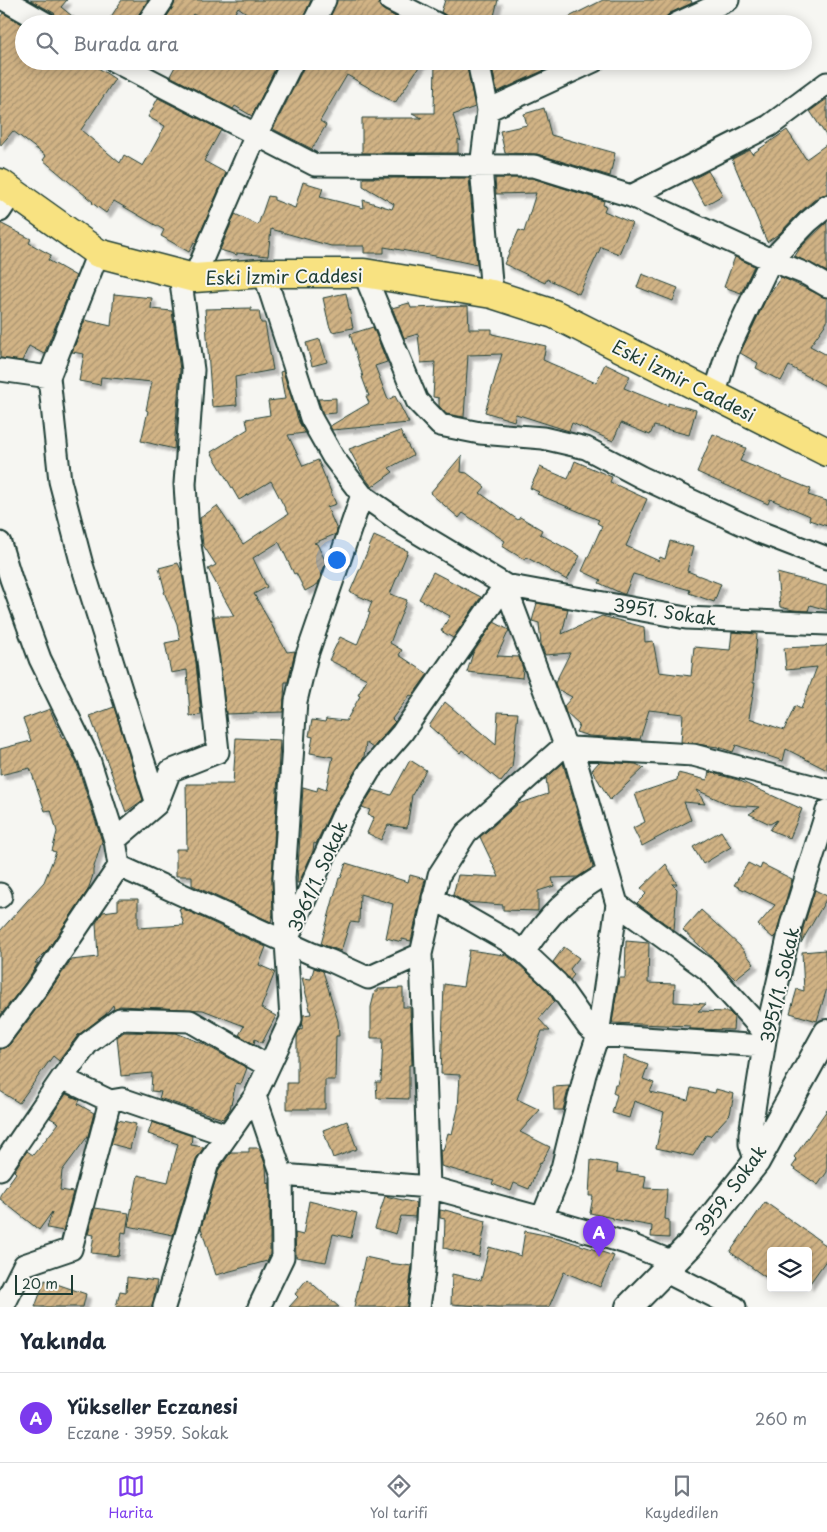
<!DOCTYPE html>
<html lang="tr">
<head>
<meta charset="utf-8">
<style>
	:root { --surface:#fff; --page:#f6f6f7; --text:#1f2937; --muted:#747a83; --line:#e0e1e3; --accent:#7c3aed }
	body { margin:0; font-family:"Playpen Sans",sans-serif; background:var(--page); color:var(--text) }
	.controls { position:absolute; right:15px; bottom:15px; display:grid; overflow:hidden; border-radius:5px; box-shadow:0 2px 12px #0003 }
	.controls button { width:45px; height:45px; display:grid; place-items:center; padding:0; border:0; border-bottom:1px solid var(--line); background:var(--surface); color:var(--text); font:25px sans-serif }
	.scale { position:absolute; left:15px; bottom:12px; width:58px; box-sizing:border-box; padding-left:5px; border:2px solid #1f3d34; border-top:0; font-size:14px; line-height:18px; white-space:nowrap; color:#1f3d34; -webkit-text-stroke:4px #f6f6f2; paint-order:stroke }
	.you { position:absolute; left:336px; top:559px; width:18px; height:18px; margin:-12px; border:4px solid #fff; border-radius:50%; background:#1a73e8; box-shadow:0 0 0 8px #1a73e833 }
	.badge { display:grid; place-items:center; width:32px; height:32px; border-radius:50%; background:var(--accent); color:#fff; font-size:16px; font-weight:700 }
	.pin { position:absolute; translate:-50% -41px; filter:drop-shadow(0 1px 2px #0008) }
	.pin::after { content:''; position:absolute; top:26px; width:18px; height:15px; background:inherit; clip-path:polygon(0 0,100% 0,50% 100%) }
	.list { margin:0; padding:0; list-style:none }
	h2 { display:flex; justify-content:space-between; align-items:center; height:65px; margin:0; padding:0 20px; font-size:21px }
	h2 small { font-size:16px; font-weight:400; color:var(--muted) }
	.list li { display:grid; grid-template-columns:32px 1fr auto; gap:15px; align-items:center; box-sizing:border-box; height:90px; padding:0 20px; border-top:1px solid var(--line) }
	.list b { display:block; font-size:19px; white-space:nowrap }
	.list p { margin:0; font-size:16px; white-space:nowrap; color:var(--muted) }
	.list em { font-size:16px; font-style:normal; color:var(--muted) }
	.icon { flex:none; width:28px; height:28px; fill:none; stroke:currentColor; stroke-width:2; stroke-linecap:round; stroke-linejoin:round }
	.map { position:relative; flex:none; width:827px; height:1307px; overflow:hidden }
	.search { position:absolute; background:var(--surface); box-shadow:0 2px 12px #0003; left:15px; right:15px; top:15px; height:55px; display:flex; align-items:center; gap:12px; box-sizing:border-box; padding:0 18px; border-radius:28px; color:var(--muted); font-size:19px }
	.sheet { height:155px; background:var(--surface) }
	nav { display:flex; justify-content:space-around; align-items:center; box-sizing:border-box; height:70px; border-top:1px solid var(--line); background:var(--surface); font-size:14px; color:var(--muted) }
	nav a { display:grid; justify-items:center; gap:2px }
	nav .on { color:var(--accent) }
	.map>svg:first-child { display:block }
	.building { fill:url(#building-hatch); stroke:#1f3d34; filter:url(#shadow) }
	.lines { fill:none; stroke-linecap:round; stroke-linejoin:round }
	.minor-casing { stroke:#1f3d34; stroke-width:25 }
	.tertiary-casing { stroke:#1f3d34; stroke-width:30 }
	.primary-casing { stroke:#1f3d34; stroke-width:31 }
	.minor { stroke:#f6f6f2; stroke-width:21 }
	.tertiary { stroke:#f6f6f2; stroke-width:26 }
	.primary { stroke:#f8e281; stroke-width:28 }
	.labels { text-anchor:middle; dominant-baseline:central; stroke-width:4; stroke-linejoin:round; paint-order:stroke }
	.street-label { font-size:18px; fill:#1f3d34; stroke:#f6f6f2 }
</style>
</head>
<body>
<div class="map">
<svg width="827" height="1307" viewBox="0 0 827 1307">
	<defs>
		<pattern id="building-hatch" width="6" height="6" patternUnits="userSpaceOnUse" patternTransform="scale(1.25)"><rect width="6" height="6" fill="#d1b385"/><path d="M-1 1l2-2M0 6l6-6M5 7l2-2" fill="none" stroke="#a9936e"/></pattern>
		<filter id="shadow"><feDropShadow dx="4.5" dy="4.5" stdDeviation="1" flood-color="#0004"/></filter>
	</defs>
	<rect width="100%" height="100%" fill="#f6f6f2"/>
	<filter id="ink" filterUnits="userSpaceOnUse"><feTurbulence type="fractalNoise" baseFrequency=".02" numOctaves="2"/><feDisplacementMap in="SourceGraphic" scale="10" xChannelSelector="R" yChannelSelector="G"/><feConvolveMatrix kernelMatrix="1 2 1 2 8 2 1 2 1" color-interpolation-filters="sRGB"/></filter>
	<g filter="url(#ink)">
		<!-- building -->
		<path class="building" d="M30,0H67L61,7L82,24H59L58,18L54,13Z
			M122,0H148L137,17L135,24H106Z
			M175,0H311L301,24H262L238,7L229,24H208L193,14L185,24H162L173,7Z
			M337,0H378L380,7L397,18L393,24H327Z
			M445,0H498L492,24H473L445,15L441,12Z
			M603,0H691L692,3L670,13L666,17L664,24H555Z
			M3,13L24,25V61H88L115,79L81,130L120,163L124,155L143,166L165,126L148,117L158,98L221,130L204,161L226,173L196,243L194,242L189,252L161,236L164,230L114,201L106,213L92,203L93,202L43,160L46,156L13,131L0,146V17Z
			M178,61H279L252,116L235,106L233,109L170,76Z
			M305,61H423L395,103L347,75L320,121L326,125L312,149L273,129L304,67Z
			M435,61H466L475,107L453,115L461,141L458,139V153H362V118H422L412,113H434Z
			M491,61H564L497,92Z
			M827,99V137L810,111Z
			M544,108L551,135L615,153L610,176L537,154L505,153L500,131L527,125L524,114Z
			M787,130L806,159L827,144V194L819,196L799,213L780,233L767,242L732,159L750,150L752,154Z
			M708,171L723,195L705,205L691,180Z
			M363,178H469L477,265L435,256L384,247V253H364V246H331L271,229L268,256L237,253V255L220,250L235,214L258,225L268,196L274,197V200L295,208L303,182L323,188L320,197L364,208L363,200L392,209L394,204L363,186Z
			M495,178H532L604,201L603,205L606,206L604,211L632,223L619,254L601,247L579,294L547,279L545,283L504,264L519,230L524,232L536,193L496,194Z
			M827,222V272L795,256L800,248Z
			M0,223L31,239L29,243L51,255L48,260L76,276L44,354L29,346L22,361L0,358Z
			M735,257L754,266L741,293L724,287Z
			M642,274L678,288L673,301L637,287Z
			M781,277L827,298V322L810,346L827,355V387L789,366L781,381L756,368L758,363L740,353L767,297Z
			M346,293L353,328L332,332L329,325L323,298Z
			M114,294L152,298L151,309L172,311L180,370L174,449L141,441L148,411L146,410L152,382L101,377L100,385L79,381L84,354L72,352L85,320L111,326Z
			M409,303L411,308L468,306L469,329H492V334L546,346L543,360L596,383L605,364L630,376L624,388L668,406V403L696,410L689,435L654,426L650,435L621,423L613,441L572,423L569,431L516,414L514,421L485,412L502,354L468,355L464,417L446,414L439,406V398L433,397L435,362L421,363L418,334L404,338L393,310L392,308Z
			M251,308V311H259L261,323H265L273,370L235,377L237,405L212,407L205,309Z
			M373,327L387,362L375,366L388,400L395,396L409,423L332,430L330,426L369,403L366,396H369L362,377H363L350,334Z
			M320,339L327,362L312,366L306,343Z
			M283,371L299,422L305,433L288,435L303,466L318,460L336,504L327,507L337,530L336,534L314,543L317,544L326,562L318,584L305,591L296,573L294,574L279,542L253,558L267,587L254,594L287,652L295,651L288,682H285L283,712L226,714L214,616H234L208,569L216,565L203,545L200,518L217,506L243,544L288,514L271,481L239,500L211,452L248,429L246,419L270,415L268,401L285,399L280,372Z
			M336,398V413L323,414L318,399Z
			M400,431L413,455L389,468L393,472L372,487L363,475L349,449Z
			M713,434L746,448L740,461L811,489L808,495L827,501V526L809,520L810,516L770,499L768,504L697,472Z
			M462,455L461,472L467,473L485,487L480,493L518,520L520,517L542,530L540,534L580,556L567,580L526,557L525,560L502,546L505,541L463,513L459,518L430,493Z
			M575,461L612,477L610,482L647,499L626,546L659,561L660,557L665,559L670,541L693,547L687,571L721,584L714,602L689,593L690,590L633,574L625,594H623L599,583L601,580L582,571L602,526L597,523L599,520L537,494L539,492L530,488L540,467L568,479Z
			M374,536L408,551L390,594L407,600L390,643L402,650L399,655L428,674L412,696L410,695L392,719L395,722L392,725L373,748L366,743L364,757L331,811L316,844L314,843L313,851L299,883H297L303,787L317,791L318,787L326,790L333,757L310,753L313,737L309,736L312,720L325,722L326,719L346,721L360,696L358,695L367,679L329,660L340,637L357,645L370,613L368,612L372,602L350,592Z
			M178,563L182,572L196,662L201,715L190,716L187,670L171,673L165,643L180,640L177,624L164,592L165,591L159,568Z
			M433,572L481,597L453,638L441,631L450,616L419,599Z
			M777,573L827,586V610L810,605L808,611L793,610L780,607Z
			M537,603L568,609L562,634L602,616L644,627L645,642L653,641L659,672L691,676L694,647L730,650L732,632L757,634L753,683H755L749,718L784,730L795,706L801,709L817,667L786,670L784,648L825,646L827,644V770L786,749L783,761L736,745L733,752L718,747L681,742L683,714L649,710L640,739L589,736L576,732L579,725L566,713L564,706L572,697L557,689L555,683L570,653L545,655L541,644L539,623L532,621Z
			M494,622L509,630L497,656L519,657L523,669L522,678L467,672L473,653Z
			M445,702L496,745L498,712L518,713L512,768L501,782L462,750L460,753L429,726Z
			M114,707L143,800L126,812L90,716Z
			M50,709L62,738L64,737L77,764L102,841L93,870V875L88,890L46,952L35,963H38L26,982L0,1016V931L44,882L56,852L52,851L57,832L51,810L45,811L30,768L0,775V749L31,741L23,719Z
			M236,738L280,740L272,877L273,914L271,922L192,885V876H176V849H187L186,784H233Z
			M410,760L426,770L412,795L407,828L388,825L381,840L367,833L374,817L368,815L370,810L362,807L373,790L391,795Z
			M599,762L636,764L644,768L610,800L592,770Z
			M563,763L593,867L578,877L552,878L554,886L538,891V911L503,910V905L465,902L453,895L458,875L499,877L480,837L518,804L548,794L546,778Z
			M709,772L738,780L802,809L790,838L770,830L777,820L770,824L749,814L760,807L730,805L697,790L705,804L684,802L691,820L642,846L633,828L645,822L635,794L677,780L678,773L707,780Z
			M721,831L731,847L703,864L693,847Z
			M346,863L408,882L410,875L425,879L411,941L402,939V942L386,938L393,904L360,894L359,923L350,922L341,951L321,944L339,878H341Z
			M748,863L760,869L762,864L792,879L776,935L773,938L758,925L775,905L734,885Z
			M666,864L677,884H672L677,889L674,930L637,903L646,894L641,888Z
			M815,890L827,896V898L801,943L803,928Z
			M118,899H138V928L184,925L179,909L181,908L266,947L259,965L275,972L261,1008L276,1016L262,1043L255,1039L254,1044L239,1035L244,1026L203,1010L120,1006L114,1009L113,1005L105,1015L78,1035L59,1061L53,1056L19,1103L0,1091V1049L5,1048L10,1044L46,996L71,960L98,957L96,923L103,912L118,910Z
			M701,910L740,946L754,964L735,979L683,930Z
			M626,941L649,943L648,983L675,984L674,1002L706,1004L698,1011L729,1012L734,1017L733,1030L690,1029V1026L612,1023L619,978H625Z
			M564,947L579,958L570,969L574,975L570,980L553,962Z
			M469,950L504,955V954L516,962L548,991L554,1001L539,1019L550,1031H542L517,1099L540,1110L520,1132L550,1147L541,1164L540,1163L529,1189L514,1183L511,1191L492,1184L494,1181L441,1166L440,1150L443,1151L448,1133L452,1134L458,1109L460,1075L441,1074L444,984L463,987Z
			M825,950L827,988L817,1021L790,1013L797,989L804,991L802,952Z
			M314,968L323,971L338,1021L339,1036H336L335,1080H325V1109H287V1083H297V1035L300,1029L302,1030L303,1015L311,1014L302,978L311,979Z
			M403,988V1007H410L412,1065H409V1099L377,1098L376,1082H381L383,1038H371V1007L375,991H378V989Z
			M124,1032L176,1033L202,1043L247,1068L241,1084L236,1083L230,1109L223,1119L159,1098L161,1092L151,1091L152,1073L121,1076L117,1037Z
			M624,1056L648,1065L643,1079L654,1083L650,1092L688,1100L691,1088L715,1093L716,1089L734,1094L730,1114L710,1136L706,1135L693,1156L656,1148L664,1112L634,1101L629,1118L612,1113L617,1095L613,1093L615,1084H617Z
			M569,1086L563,1110H554L553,1087Z
			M66,1094L80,1100L78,1104L94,1113L88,1136L62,1171L60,1190L73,1192L63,1231L47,1228L52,1212L39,1230L0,1199V1195L16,1173L14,1171L27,1151L33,1155L59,1123L50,1118Z
			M827,1110V1172L818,1185L792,1167L797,1160L794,1157Z
			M118,1120L136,1124L130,1149L111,1144Z
			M347,1121L357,1149L333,1158L323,1130Z
			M152,1122L192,1136L191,1145L204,1147L196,1159L173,1235L128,1226L138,1175L168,1182L178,1144L148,1134Z
			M249,1148H259L266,1166L267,1184L270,1183V1254L267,1261L216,1275L201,1228L219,1169L231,1152H249Z
			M591,1160L618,1165L617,1172L646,1176L644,1188L667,1189L665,1219L669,1220V1238L651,1237L652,1226L613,1219V1218L590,1213L593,1196H589Z
			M385,1196L416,1203L415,1217L401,1216L396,1234L375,1228Z
			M309,1201L357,1213L351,1238L333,1234L326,1262L296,1257L295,1233L303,1235Z
			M765,1202L827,1246V1259L808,1286V1251H771V1281L730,1252Z
			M95,1208L129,1213L126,1233L122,1232L119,1256L91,1253L94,1235L88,1234Z
			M440,1210L445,1211V1210L486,1221L479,1257L444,1248L445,1219L440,1218Z
			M525,1231L559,1238L614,1256L600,1287L564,1272L549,1307H497L451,1304L452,1274L481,1280L489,1247L521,1256Z
			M365,1257L388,1262V1263L412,1266L407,1307H354Z
			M127,1277L157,1281L152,1307H116L120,1291L126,1292Z
			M307,1279L339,1307H289L298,1297L295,1294Z
			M45,1280L86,1294L83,1307H35Z"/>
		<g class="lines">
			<!-- minor casing -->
			<g class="minor-casing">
				<path id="minor" d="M5,0L47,24
					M390,0L437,24
					M147,24L163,0
					M313,24L325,0
					M676,24L728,0
					M114,61L315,165L534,166L631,196L771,260L806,274L827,286
					M478,61L488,110L481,167L492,294
					M488,110L594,61
					M631,196L769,126L827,83
					M0,211L12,193
					M98,253L49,377L60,481L82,565L157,804
					M264,273L311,418L333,457L362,495L405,525L505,585L565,745L572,748L617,904L598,1035L585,1074L562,1168L542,1218
					M364,273L417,401L440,425L480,433L543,438L586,448L641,477L757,531L827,558
					M194,278L256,135L293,61
					M0,370L49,377
					M714,396L728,350L771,260L808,222L827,206
					M0,543L11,579L40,659L89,759L115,840L119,866L36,989L0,1037
					M572,748L693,755L827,790
					M115,840L157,804L170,771L218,752L208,660L188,532L185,484L193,370L180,275
					M119,866L310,953L331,961L368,978L421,954
					M0,894L1,896L0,897
					M433,898L508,941L524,952L557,983L588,1027L598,1035L764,1046
					M617,904L708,970L766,1034
					M286,937L284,878L296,701L307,655L362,495
					M524,952C549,914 568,895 608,873
					M62,1078L110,1101
					M255,1096L282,1175L429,1187L542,1218L626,1243L673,1262
					M756,1162L750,1144V1134L766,1034L791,925L827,811
					M0,1169L62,1078L88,1043L120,1019L190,1021L268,1066
					M664,1271L735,1307
					M3,1307L24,1265L71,1249L110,1101L122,1099L227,1135
					M164,1307L208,1163L255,1096L291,1019L286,942L342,817L370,770L402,733L505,585L686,618L827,624
					M259,1307L283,1257L282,1175
					M419,1307L424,1271L429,1187L421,954L439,875L466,833L565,745"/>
			</g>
			<!-- tertiary casing -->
			<g class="tertiary-casing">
				<path id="tertiary" d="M629,1307L690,1245L756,1162L827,1033"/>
			</g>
			<!-- primary casing -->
			<g class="primary-casing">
				<path id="primary" d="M0,183L98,253L194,278L264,273H364L492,294L554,314L827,452"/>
			</g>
			<!-- minor -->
			<use href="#minor" class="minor"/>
			<!-- tertiary -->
			<use href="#tertiary" class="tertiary"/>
			<!-- primary -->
			<use href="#primary" class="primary"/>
		</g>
	</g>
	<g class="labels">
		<!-- street labels -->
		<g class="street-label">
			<text transform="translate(284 276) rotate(-1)">Eski İzmir Caddesi</text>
			<text transform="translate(684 380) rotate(27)">Eski İzmir Caddesi</text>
			<text transform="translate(665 611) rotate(8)">3951. Sokak</text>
			<text transform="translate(317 876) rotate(-66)">3961/1. Sokak</text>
			<text transform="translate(779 985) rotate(-77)">3951/1. Sokak</text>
			<text transform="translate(730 1190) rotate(-54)">3959. Sokak</text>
		</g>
	</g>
</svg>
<div class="controls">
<button><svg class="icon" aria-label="layers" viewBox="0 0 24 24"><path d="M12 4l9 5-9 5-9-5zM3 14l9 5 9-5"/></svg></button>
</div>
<div class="scale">20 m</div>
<div class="you"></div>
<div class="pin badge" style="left:599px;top:1257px">A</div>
<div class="search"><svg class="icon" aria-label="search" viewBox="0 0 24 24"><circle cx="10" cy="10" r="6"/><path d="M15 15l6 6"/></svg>Burada ara</div>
</div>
<section class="sheet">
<h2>Yakında<small></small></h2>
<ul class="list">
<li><span class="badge">A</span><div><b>Yükseller Eczanesi</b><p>Eczane · 3959. Sokak</p></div><em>260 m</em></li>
</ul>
</section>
<nav>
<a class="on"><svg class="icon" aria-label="map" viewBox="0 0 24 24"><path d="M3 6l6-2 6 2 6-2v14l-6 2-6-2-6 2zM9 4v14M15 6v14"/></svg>Harita</a>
<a><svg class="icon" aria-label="directions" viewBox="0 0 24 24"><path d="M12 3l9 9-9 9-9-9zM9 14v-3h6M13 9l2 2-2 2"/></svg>Yol tarifi</a>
<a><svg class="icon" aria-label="saved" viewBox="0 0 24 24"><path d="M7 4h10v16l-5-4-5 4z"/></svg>Kaydedilen</a>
</nav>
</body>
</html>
